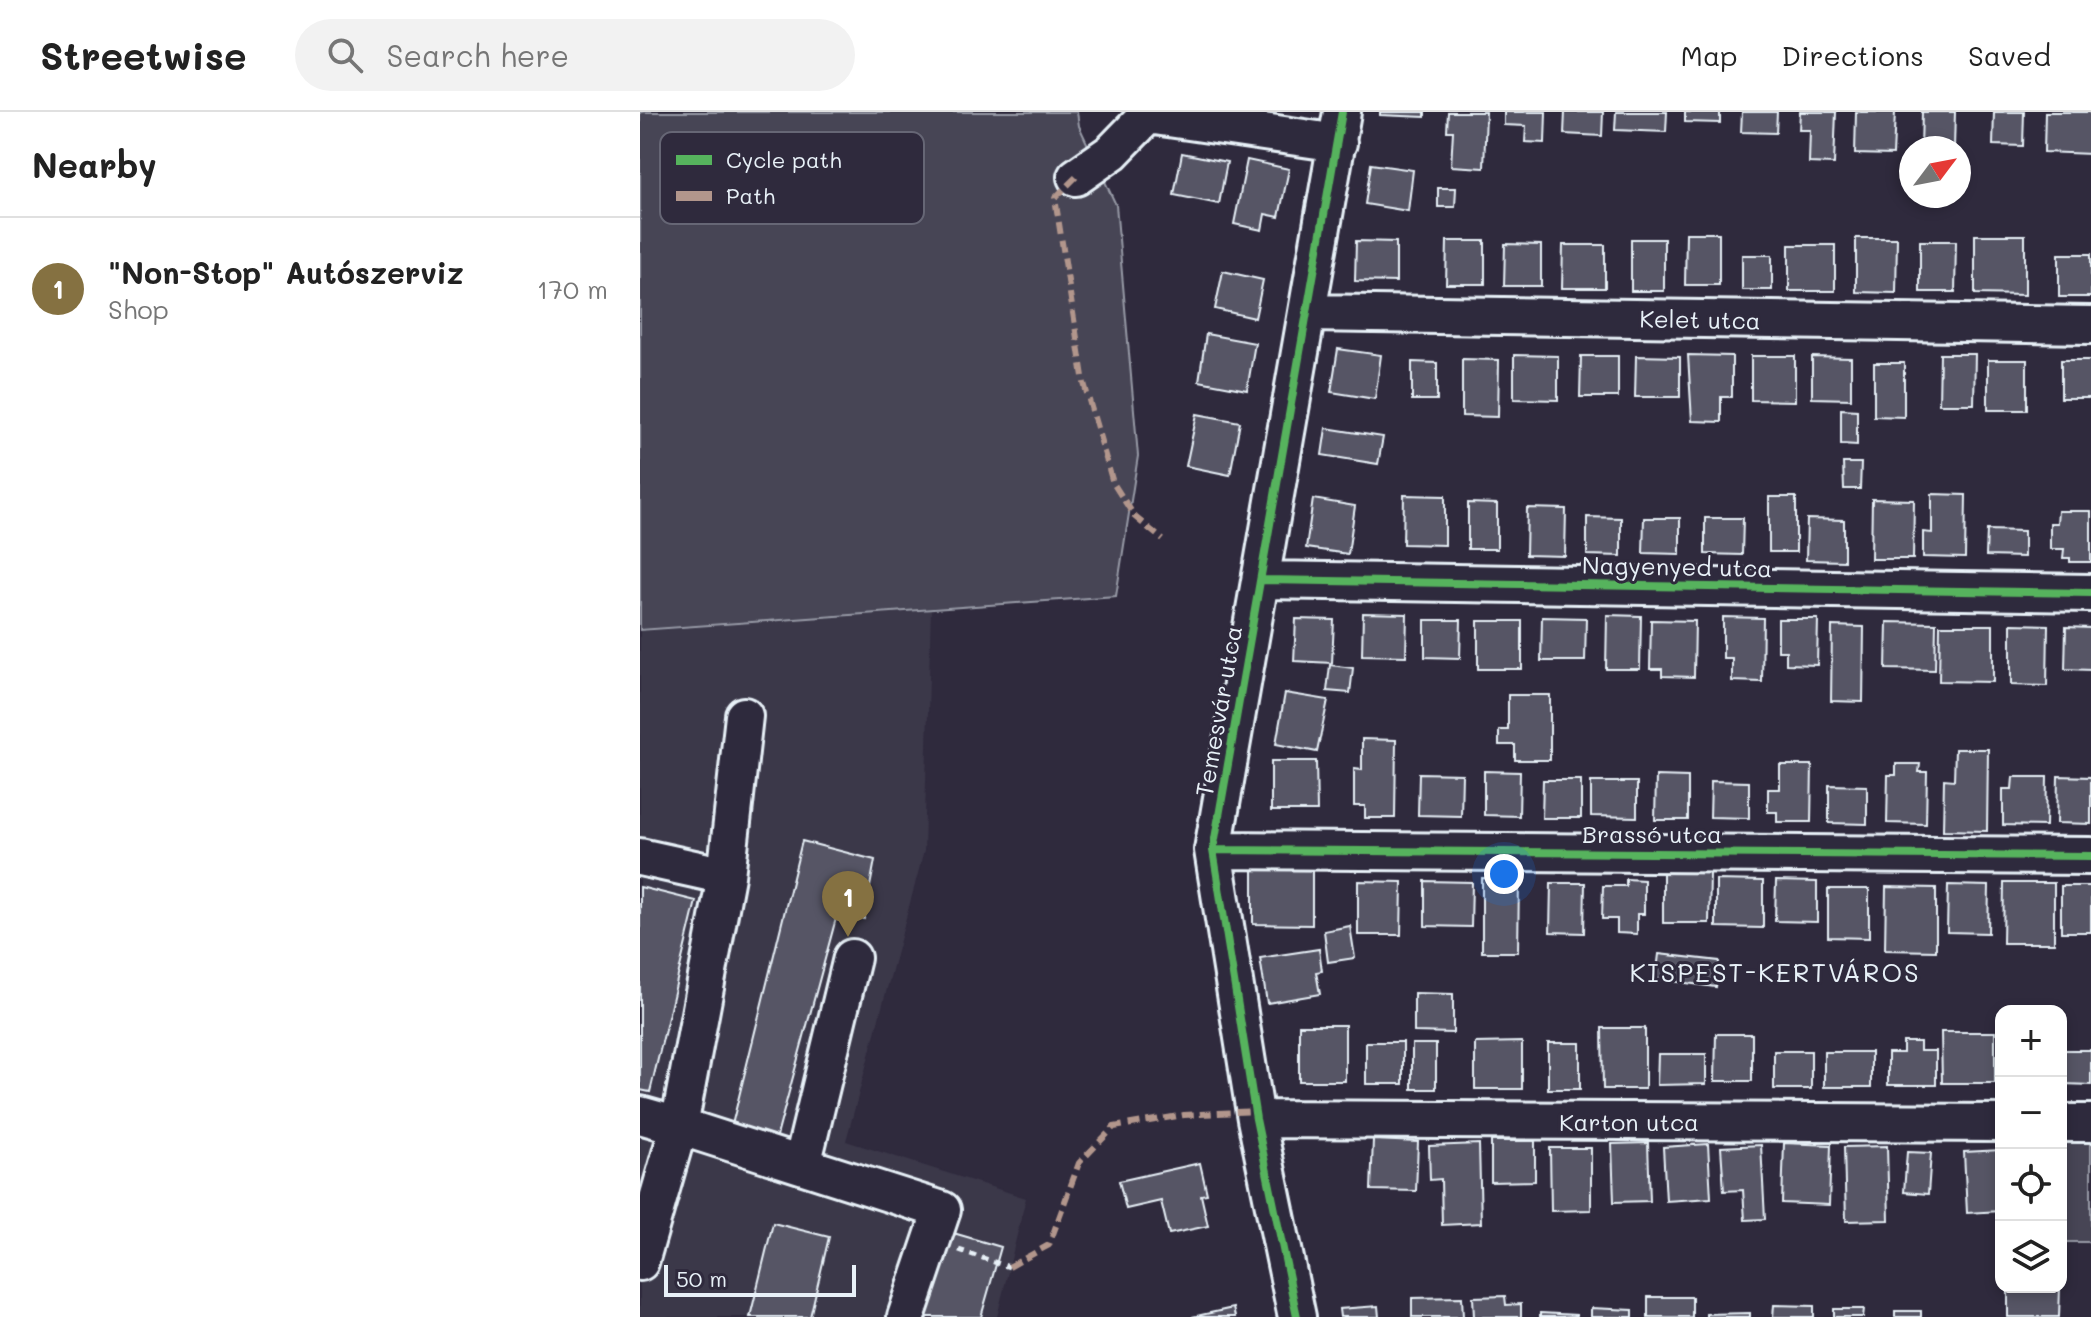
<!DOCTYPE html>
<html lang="en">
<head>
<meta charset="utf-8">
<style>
	:root { --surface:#fff; --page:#f2f2f2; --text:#222; --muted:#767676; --line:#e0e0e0; --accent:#857141 }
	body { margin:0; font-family:Mali,sans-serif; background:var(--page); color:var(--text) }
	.controls { position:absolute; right:24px; bottom:24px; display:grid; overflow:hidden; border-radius:16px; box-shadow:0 4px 12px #0003 }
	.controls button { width:72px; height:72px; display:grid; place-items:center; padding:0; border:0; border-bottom:2px solid var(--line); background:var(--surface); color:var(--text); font:40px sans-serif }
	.compass { position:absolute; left:1259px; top:24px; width:72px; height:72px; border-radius:50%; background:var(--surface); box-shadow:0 4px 12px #0003; rotate:58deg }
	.scale { position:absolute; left:24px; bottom:20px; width:192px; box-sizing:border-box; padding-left:8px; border:4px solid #e8f1f8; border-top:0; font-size:22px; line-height:28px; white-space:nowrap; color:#e8f1f8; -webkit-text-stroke:6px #2f2a3d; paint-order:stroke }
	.you { position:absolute; left:864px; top:762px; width:28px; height:28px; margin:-20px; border:6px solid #fff; border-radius:50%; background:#1a73e8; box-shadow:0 0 0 12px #1a73e833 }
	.badge { display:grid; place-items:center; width:52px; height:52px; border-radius:50%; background:var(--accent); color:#fff; font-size:26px; font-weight:700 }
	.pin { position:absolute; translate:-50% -66px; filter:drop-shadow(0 2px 4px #0008) }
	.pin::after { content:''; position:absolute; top:42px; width:28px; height:24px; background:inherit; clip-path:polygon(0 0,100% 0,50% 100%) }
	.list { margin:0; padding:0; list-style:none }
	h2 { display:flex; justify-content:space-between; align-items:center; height:104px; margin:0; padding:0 32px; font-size:34px }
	h2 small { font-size:26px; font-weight:400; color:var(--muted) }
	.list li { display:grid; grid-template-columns:52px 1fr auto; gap:24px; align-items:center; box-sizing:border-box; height:144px; padding:0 32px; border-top:2px solid var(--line) }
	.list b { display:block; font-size:30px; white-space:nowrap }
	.list p { margin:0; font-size:26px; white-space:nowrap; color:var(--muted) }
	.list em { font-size:26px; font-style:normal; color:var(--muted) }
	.icon { flex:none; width:44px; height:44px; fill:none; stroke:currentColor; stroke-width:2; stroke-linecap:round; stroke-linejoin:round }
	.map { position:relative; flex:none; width:1451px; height:1205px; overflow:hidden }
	header { display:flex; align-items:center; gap:48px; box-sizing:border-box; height:112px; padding:0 40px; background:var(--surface); border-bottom:2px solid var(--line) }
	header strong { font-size:38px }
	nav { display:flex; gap:44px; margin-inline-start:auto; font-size:28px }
	.search { width:560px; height:72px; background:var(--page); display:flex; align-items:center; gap:20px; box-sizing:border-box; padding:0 28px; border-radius:44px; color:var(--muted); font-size:30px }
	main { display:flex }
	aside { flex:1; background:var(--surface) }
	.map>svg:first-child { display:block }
	.built { fill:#3b3749 }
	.green { fill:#464455; stroke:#979aa6; stroke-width:2 }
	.building { fill:#575565; stroke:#e8f1f8; stroke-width:2 }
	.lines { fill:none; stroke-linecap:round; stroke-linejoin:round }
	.minor-casing { stroke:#e8f1f8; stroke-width:42 }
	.path { stroke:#e8f1f8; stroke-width:5; stroke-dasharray:6 6; stroke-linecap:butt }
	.minor { stroke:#2f2a3d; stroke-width:36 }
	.quiet { stroke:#b2968c; stroke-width:6; stroke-dasharray:12 6; stroke-linecap:butt }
	.cycleway-casing { stroke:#2f2a3d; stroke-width:13 }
	.cycleway { stroke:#56b35d; stroke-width:8 }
	.labels { text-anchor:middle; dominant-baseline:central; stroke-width:6; stroke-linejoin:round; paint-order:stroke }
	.street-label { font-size:24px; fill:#e8f1f8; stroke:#2f2a3d }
	.neighbourhood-label { font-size:26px; letter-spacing:2px; fill:#e8f1f8; stroke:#2f2a3d }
	.key { fill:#2f2a3d; stroke:#666675; stroke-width:2 }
	.key-label { font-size:22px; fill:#e8f1f8 }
</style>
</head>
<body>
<header>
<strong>Streetwise</strong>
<div class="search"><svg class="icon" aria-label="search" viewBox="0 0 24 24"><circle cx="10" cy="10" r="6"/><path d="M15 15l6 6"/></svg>Search here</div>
<nav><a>Map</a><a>Directions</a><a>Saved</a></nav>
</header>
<main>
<aside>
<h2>Nearby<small></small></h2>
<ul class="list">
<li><span class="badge">1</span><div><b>&quot;Non-Stop&quot; Autószerviz</b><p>Shop</p></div><em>170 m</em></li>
</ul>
</aside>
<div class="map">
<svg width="1451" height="1205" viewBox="0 0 1451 1205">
	<rect width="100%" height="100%" fill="#2f2a3d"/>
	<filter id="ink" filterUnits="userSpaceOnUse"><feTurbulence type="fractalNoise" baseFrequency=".0125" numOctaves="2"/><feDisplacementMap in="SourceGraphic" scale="16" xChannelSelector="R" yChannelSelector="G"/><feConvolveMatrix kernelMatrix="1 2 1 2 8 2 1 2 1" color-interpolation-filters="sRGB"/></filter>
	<g filter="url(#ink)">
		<!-- built -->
		<path class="built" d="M291,498L284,739L206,1029L386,1086L357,1205H0V519Z"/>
		<!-- green -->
		<path class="green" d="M0,0H437L439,14L476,93L498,344L476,484L0,518Z
			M1451,1024V1130H1421V1025Z"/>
		<!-- building -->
		<path class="building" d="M740,0H785V5L740,3Z
			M808,0H846L844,56L811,54L813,19H807Z
			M864,0H906L905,31L885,30L886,14L864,13Z
			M925,0H963L962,24L924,22Z
			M976,0H1027L1026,20L975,18Z
			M1045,0H1080V11L1045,10Z
			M1102,0H1137L1136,21L1101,20Z
			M1160,0H1196L1194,52L1169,51L1170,18H1159Z
			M1216,0H1255L1253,43L1215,42Z
			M1282,0H1315L1314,36H1281Z
			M1354,0H1384L1383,34L1353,33Z
			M1405,0H1451V42L1404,40Z
			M542,41L587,50L579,92L534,83Z
			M607,48L649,57L639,105L625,102L622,118L594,112Z
			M731,52L773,58L768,99L725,92Z
			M798,76H816L815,95H798Z
			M1046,121H1079V173H1045Z
			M1335,123H1385V183L1335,182Z
			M1216,126H1257L1256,181L1216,180Z
			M991,127H1024V179H991Z
			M716,129L756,130V170L715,169Z
			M807,129H845V172H806Z
			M1280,129H1316L1315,180H1280Z
			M865,132L901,133V174H864Z
			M923,133H965V176H922Z
			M1149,133H1195V179H1149Z
			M1419,142H1451V185H1419Z
			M1102,143H1132V178H1102Z
			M583,159L623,168L615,206L575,197Z
			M566,222L615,231L607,278L559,269Z
			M698,237L741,243L735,287L691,280Z
			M1300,242H1335L1334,292H1299Z
			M874,243L918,244V288L874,287Z
			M1048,243L1092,244V285H1081V310L1052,309Z
			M941,244H978V285H940Z
			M996,244L1040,245V285H995Z
			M1111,244H1155V289L1111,288Z
			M1172,245L1211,246V287L1172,286Z
			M822,247L859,248L858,305L822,304Z
			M1348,248H1387V298H1348Z
			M1421,248H1451V286H1421Z
			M772,250L797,251V288H772Z
			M1234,251H1264V305L1234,304Z
			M1201,297L1217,298V333L1201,332Z
			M557,302L600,310L590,363L546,354Z
			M686,316L743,325L738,352L682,343Z
			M1203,351H1221L1220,377H1204Z
			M1292,382L1326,383L1325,446L1283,445V420L1292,421Z
			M764,383L805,384V433L763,432Z
			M1129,385H1156V440H1129Z
			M673,387L715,394L708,442L666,436Z
			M1232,387L1274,388L1273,447H1231Z
			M828,391L857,392V437H828Z
			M887,396L926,397L925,444L886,443Z
			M1418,399H1451V450H1430V446H1423L1424,437H1410V411H1417Z
			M947,405L981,406V444L947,443Z
			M1004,406H1040V442L1003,441Z
			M1065,406H1103L1102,443L1065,442Z
			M1167,407L1204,408V449L1166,448Z
			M1347,418L1384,419V445L1346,444Z
			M723,501L767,502L766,544L722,543Z
			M967,503L1001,504L1000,557H966Z
			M902,505L946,506L945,549H901Z
			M1083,505L1123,506L1122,570L1092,569V546H1083Z
			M656,507L694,508L692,551L654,549Z
			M1138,507H1178L1177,553L1146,552V539H1138Z
			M785,508H821L820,546L785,545Z
			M1011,508L1055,509L1054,565L1022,564V557H1010Z
			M838,509H882V557H838Z
			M1247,510L1296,511L1295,558L1246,557Z
			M1371,512L1408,513L1407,574L1371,573Z
			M1300,513H1353V570L1299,569Z
			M1192,514L1224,515L1223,590L1191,589Z
			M1426,515L1451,516V558L1425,557Z
			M690,553L713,556L710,581L687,579Z
			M645,581L688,588L677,640L636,632Z
			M868,583H910V648H875V633H859V618H868Z
			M722,627L756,628L755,706H725V694H714V657L722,658Z
			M1315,637H1348L1347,719L1303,718L1304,667L1314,668Z
			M631,649H676L677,699H631Z
			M1256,652H1280L1279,660H1287L1286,712L1247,711L1248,663H1256Z
			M1140,653H1172L1171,710H1137V700H1128V677H1140Z
			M844,659L880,660L879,704L844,703Z
			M779,661L822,662L821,704L778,703Z
			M1016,664L1048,665V708H1015Z
			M1418,664L1451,665V712L1417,711Z
			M1373,665H1407L1406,714L1363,713V677H1372Z
			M903,668H941V706H902Z
			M1071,669L1109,670V706L1070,705Z
			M951,670H997V705L951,704Z
			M1189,673L1227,674V712L1189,711Z
			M162,729L235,748L224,807L198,799L134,1035L89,1025Z
			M613,756L672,757V813L613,812Z
			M1023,761H1070L1069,811H1023Z
			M842,766L879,767L878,840H842Z
			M986,767L1004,768V802H997V822L977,821V807H962L963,774H986Z
			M1076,768L1123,769V816L1076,815Z
			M718,769L762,770L761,823H718Z
			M785,769L832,770L831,815L785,814Z
			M1136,769L1177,770V810L1135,809Z
			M911,771H945L944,821L910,820Z
			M1364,771H1414V831H1363Z
			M1308,773L1349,774L1348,821L1307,820Z
			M1421,774H1451V820H1421Z
			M0,775L56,789L10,980L0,978Z
			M1246,775L1296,776V839L1245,838Z
			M1188,777H1229V826L1188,825Z
			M710,814L715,846L688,850L684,819Z
			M679,837L682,859L676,860L680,882L627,891L620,846Z
			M1019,842L1079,849L1076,875L1016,867Z
			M774,881L813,882V921L774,920Z
			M659,913H705V969H659Z
			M962,916H1005V977H963Z
			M1301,920H1355V971H1302Z
			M1076,922H1112V969H1075Z
			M726,930H763V972H726Z
			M882,930V977H835V931Z
			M1263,930H1280V939H1296V973H1248V941H1263Z
			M908,931H940V977H908Z
			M772,932H796V977H772Z
			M1423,938H1451V973L1424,972Z
			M1134,939H1171V977H1134Z
			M1184,940H1231V975H1184Z
			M1018,942H1066V972L1017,973Z
			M733,1028L778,1030L776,1079L731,1078Z
			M851,1029H895V1069L851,1070Z
			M1008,1031L1010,1089L974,1090L972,1032Z
			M1144,1031L1191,1033L1189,1093L1142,1091Z
			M839,1032L841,1111L802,1113L801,1067L790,1068L789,1034Z
			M1068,1032L1071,1086L1026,1089L1023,1035Z
			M1121,1033L1125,1107L1105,1108L1103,1078L1084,1079L1081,1035Z
			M1247,1034L1249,1108L1206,1109L1204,1035Z
			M910,1036H951V1098L911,1099Z
			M1361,1038V1099L1327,1101L1324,1040Z
			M1267,1040L1291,1041L1288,1082L1264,1080Z
			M560,1051L567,1082L561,1083L568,1114L529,1122L521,1089L486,1097L479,1069Z
			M133,1111L189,1125L170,1205H110Z
			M310,1120L361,1135L341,1205H286Z
			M1368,1175H1420L1419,1205H1368Z
			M865,1184L866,1193L881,1192V1205H834L833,1185Z
			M822,1185L823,1205H772V1186Z
			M1008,1185H1052V1205H1008Z
			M1134,1193L1174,1194V1205H1133Z
			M738,1194L739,1205H700L699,1197Z
			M593,1196L595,1205H552Z
			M951,1196L993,1198V1205H951Z
			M1194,1197H1224L1223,1205H1194Z
			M1255,1199H1281V1205H1255Z
			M900,1201L936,1203V1205H900Z
			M1110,1201V1205H1066V1202Z"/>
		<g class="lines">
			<!-- minor casing -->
			<g class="minor-casing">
				<path id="minor" d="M436,65L472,40L508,3L698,31
					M669,201L1451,213
					M623,468L1451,481
					M573,738L1451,744
					M0,745L86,764L39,1014L302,1098L266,1205
					M86,764L104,604
					M0,1003L39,1014L0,1150
					M616,1007L1361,1011
					M1421,1011H1451
					M162,1053L212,846
					M657,1205L616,1007L573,738L702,0"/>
			</g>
			<!-- path -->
			<path class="path" d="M319,1138L369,1155"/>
			<!-- minor -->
			<use href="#minor" class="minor"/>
			<!-- quiet -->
			<path class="quiet" d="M436,65L415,86L444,271L473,371L495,405L523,428
				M369,1155L409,1133L439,1051L474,1015L544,1003L615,999"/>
			<!-- cycleway casing -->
			<g class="cycleway-casing">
				<path id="cycleway" d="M623,468L1451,481
					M573,738L1451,744
					M657,1205L616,1007L573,738L702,0"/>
			</g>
			<!-- cycleway -->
			<use href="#cycleway" class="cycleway"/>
		</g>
	</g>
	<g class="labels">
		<!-- street labels -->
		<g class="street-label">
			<text transform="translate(1060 207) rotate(1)">Kelet utca</text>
			<text transform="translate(1037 454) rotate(1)">Nagyenyed utca</text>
			<text transform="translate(578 599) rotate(-80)">Temesvár utca</text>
			<text x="1012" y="721">Brassó utca</text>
			<text x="989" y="1009">Karton utca</text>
		</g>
		<!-- neighbourhood labels -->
		<g class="neighbourhood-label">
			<text x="1135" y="860">KISPEST-KERTVÁROS</text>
		</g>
	</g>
	<!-- legend -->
	<rect x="20" y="20" width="264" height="92" rx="12" class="key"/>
	<rect x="36" y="43" width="36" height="10" fill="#56b35d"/>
	<rect x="36" y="79" width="36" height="10" fill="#b2968c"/>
	<g class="key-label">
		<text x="86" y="56">Cycle path</text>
		<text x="86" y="92">Path</text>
	</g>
</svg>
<div class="controls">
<button>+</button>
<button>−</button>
<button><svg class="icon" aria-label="locate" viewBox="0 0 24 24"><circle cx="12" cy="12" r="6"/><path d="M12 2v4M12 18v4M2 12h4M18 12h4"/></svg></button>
<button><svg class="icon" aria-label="layers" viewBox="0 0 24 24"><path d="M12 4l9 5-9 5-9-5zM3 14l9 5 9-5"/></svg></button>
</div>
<svg class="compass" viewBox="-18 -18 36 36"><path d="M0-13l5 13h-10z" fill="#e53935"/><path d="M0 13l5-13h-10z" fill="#767676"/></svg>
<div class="scale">50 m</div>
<div class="you"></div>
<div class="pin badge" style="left:208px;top:825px">1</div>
</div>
</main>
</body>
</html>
